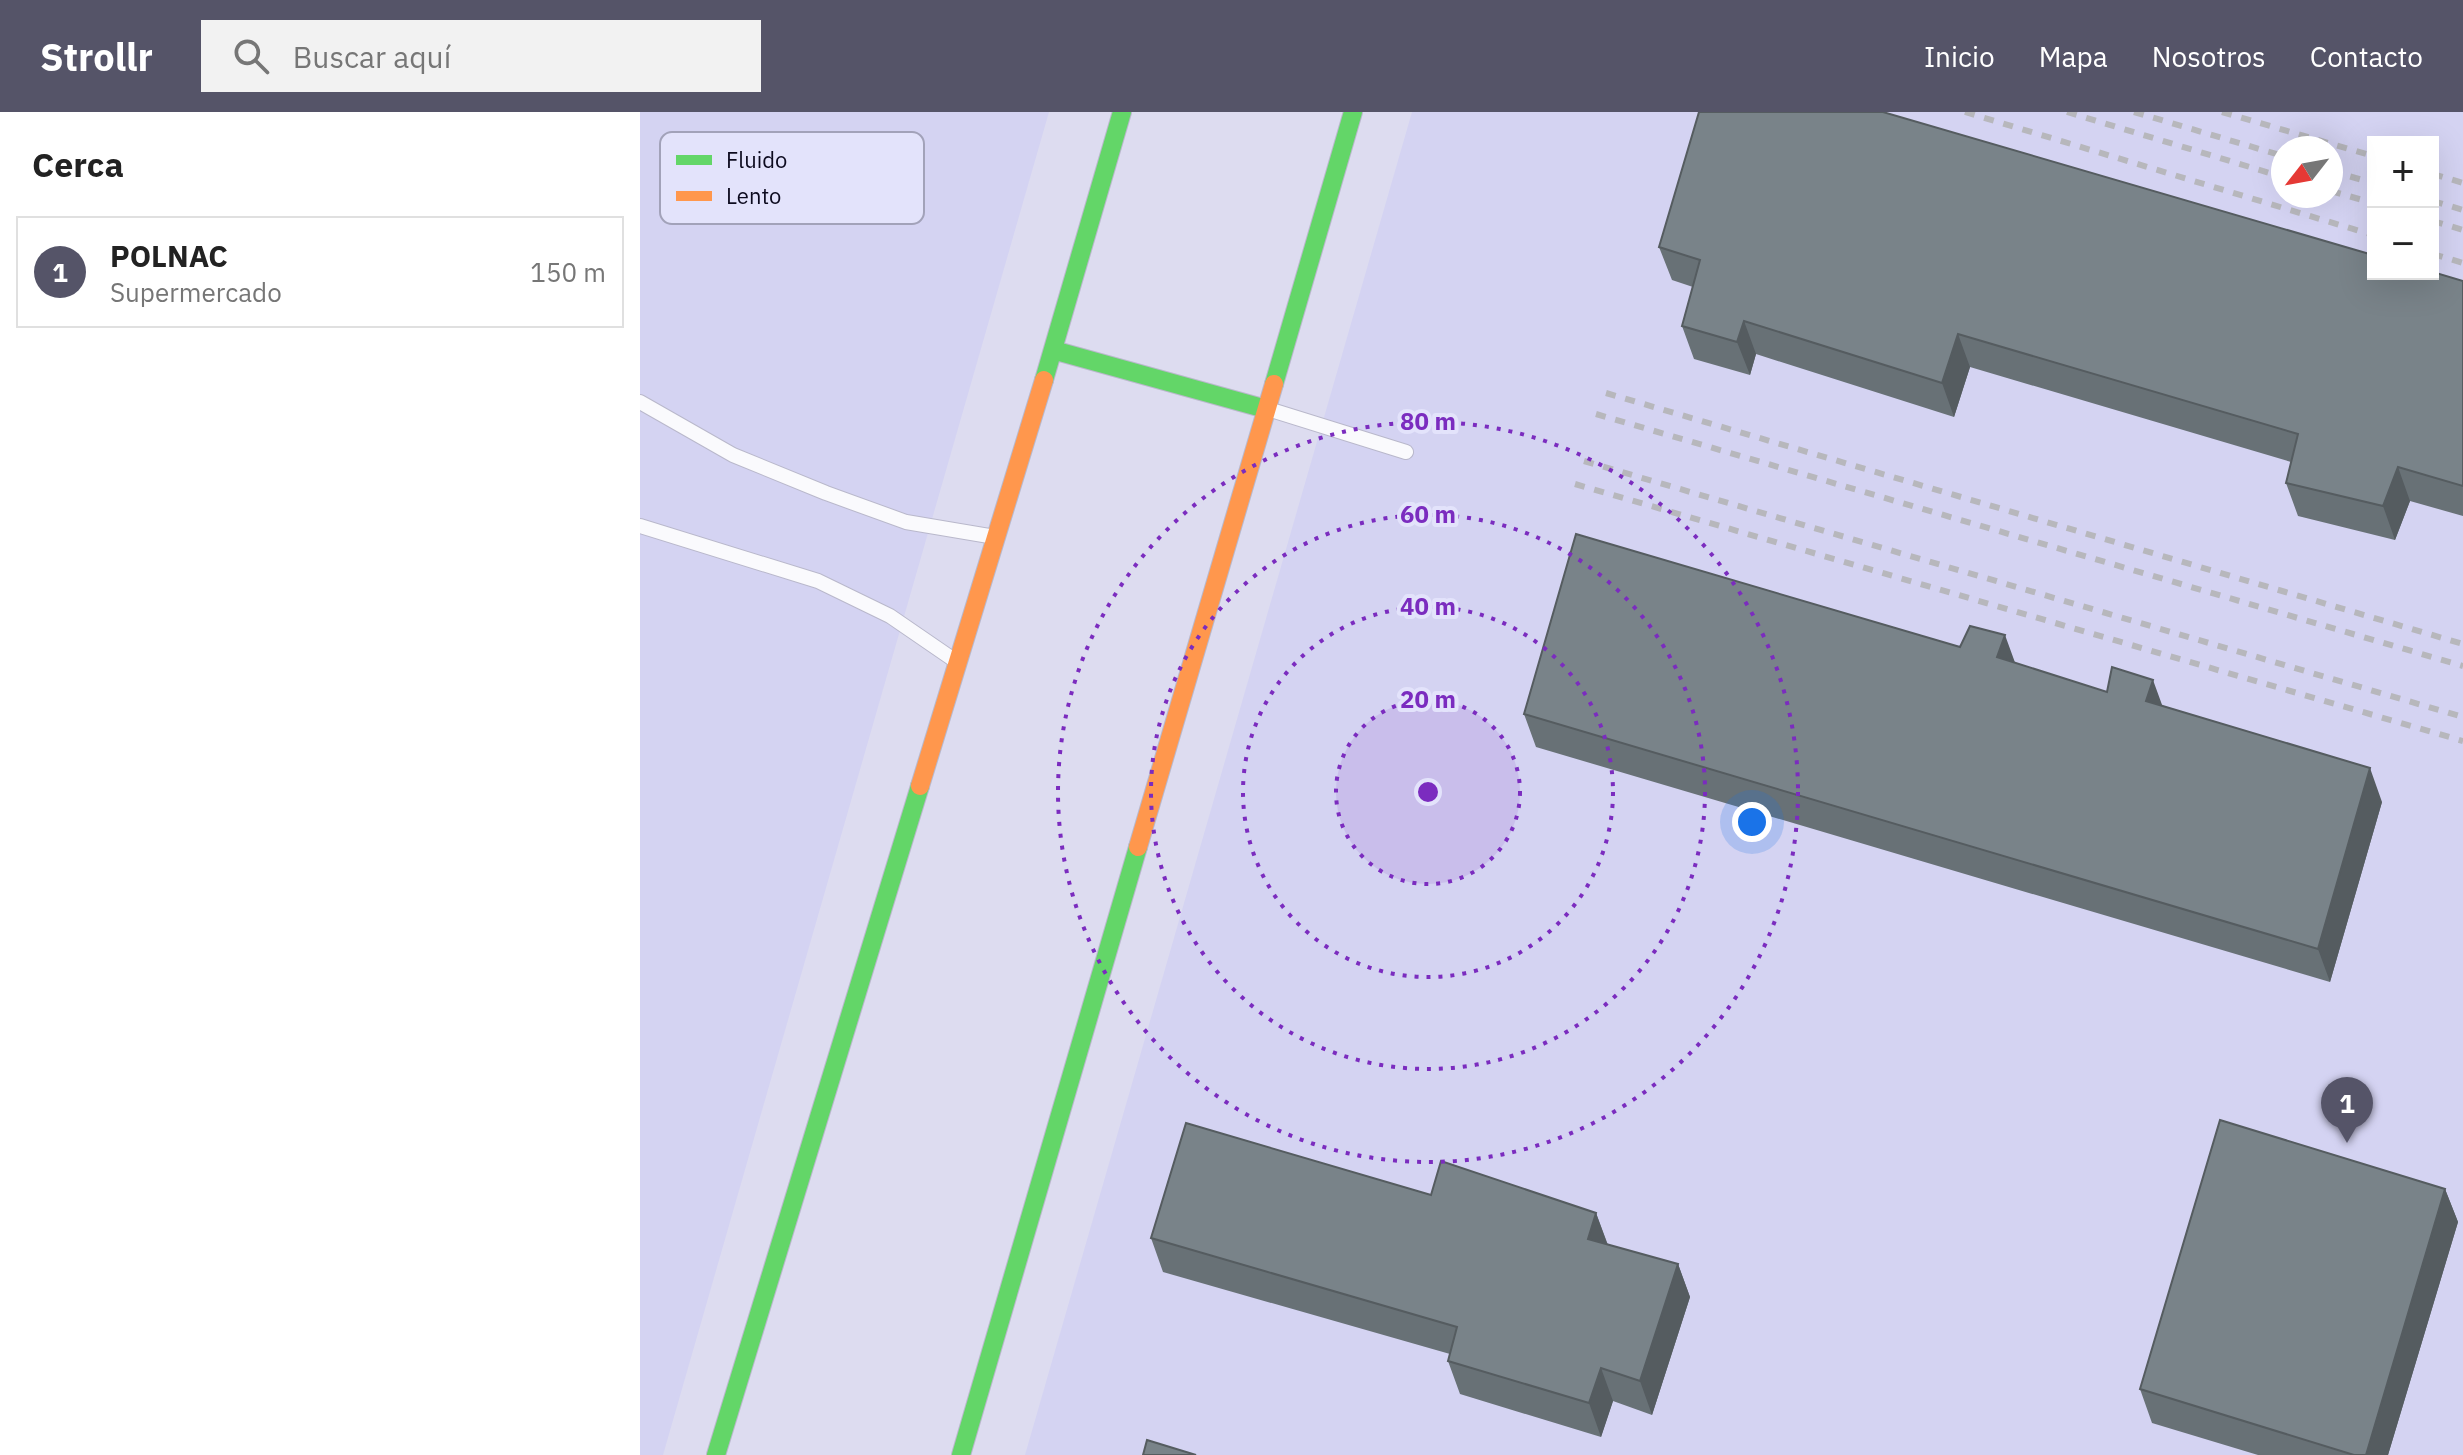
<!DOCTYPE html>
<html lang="es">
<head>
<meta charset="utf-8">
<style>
	:root { --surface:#fff; --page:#f2f2f2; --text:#222; --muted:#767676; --line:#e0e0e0; --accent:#555468 }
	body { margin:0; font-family:"IBM Plex Sans",sans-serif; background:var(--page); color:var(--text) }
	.controls { position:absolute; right:24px; top:24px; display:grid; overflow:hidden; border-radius:0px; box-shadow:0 8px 32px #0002 }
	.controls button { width:72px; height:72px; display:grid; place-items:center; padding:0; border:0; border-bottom:2px solid var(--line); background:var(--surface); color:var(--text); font:40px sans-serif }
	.compass { position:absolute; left:1631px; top:24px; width:72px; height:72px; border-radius:50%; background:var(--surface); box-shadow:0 8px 32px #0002; rotate:239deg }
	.you { position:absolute; left:1112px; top:710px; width:28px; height:28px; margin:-20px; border:6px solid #fff; border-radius:50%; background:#1a73e8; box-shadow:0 0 0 12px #1a73e833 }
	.badge { display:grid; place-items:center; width:52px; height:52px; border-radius:50%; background:var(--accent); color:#fff; font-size:26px; font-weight:700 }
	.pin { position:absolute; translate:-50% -66px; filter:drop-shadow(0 2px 4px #0008) }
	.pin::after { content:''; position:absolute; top:42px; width:28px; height:24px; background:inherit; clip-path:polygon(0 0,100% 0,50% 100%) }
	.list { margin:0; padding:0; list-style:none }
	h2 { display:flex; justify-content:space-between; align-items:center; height:104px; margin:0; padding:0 32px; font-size:34px }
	h2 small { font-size:26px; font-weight:400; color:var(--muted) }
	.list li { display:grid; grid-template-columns:52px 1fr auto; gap:24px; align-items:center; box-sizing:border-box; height:112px; margin:0 16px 16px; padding:0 16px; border:2px solid var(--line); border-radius:0px }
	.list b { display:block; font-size:30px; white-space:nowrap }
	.list p { margin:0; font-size:26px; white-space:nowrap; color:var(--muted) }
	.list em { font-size:26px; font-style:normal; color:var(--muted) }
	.icon { flex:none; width:44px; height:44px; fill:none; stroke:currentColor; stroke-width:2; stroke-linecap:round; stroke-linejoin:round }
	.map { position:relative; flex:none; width:1823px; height:1343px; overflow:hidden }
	header { display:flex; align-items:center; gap:48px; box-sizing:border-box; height:112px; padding:0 40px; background:var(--accent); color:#fff }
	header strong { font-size:38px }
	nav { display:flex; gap:44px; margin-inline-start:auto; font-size:28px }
	.search { width:560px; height:72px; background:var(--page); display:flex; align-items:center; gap:20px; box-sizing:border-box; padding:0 28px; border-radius:0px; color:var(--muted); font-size:30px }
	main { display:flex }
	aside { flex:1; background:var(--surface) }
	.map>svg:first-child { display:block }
	.built { fill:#d4d3f2; fill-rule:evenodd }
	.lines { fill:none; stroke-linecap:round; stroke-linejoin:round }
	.lane-casing { stroke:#b9b8cb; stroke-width:16 }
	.fast-casing { stroke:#b9b8cb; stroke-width:20 }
	.slow-casing { stroke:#b9b8cb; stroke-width:20 }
	.lane { stroke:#fafafd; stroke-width:14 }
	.fast { stroke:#63d668; stroke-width:18 }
	.slow { stroke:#ff974d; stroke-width:18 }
	.rail { stroke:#b7b7bc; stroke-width:6; stroke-dasharray:10 10; stroke-linecap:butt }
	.wall { fill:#687176 }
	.shaded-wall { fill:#555c60 }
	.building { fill:#798389; stroke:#555c60; stroke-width:2 }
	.ring { fill:none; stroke:#7b2cbf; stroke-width:4; stroke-dasharray:4 8 }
	.key { fill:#e3e3fb; stroke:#a2a2b9; stroke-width:2 }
	.key-label { font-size:22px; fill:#0c0a1e }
	.centre { fill:#7b2cbf; stroke:#e3e3fb; stroke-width:4 }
	.ring-label { font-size:24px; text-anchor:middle; font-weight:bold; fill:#7b2cbf; stroke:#e3e3fb; stroke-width:8; stroke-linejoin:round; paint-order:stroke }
</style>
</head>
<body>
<header>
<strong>Strollr</strong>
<div class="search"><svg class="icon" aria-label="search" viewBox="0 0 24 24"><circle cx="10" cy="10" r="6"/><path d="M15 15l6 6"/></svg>Buscar aquí</div>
<nav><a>Inicio</a><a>Mapa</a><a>Nosotros</a><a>Contacto</a></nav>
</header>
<main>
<aside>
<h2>Cerca<small></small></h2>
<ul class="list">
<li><span class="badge">1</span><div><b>POLNAC</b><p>Supermercado</p></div><em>150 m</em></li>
</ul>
</aside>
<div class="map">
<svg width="1823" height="1343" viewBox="0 0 1823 1343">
	<rect width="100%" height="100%" fill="#dddcf0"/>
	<!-- built -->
	<path class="built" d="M0,0H409L23,1343H0Z
		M772,0H1823V1343H385ZM1733,30H1793V162H1733ZM1643,36H1691V84H1643Z"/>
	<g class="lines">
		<!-- lane casing -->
		<g class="lane-casing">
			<path id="lane" d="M0,290L93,343L186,381L266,410L355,425
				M628,297L766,340
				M0,414L178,469L250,504L317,550"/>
		</g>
		<!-- fast casing -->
		<g class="fast-casing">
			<path id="fast" d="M413,238L626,297
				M404,268L482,0
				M634,272L713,0
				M76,1343L280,674
				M321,1343L498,735"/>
		</g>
		<!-- slow casing -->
		<g class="slow-casing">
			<path id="slow" d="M280,674L404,268
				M498,735L634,272"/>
		</g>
		<!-- lane -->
		<use href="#lane" class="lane"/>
		<!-- fast -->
		<use href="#fast" class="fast"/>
		<!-- slow -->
		<use href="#slow" class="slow"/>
		<!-- rail -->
		<path class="rail" d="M1325,0L1733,123
			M1427,0L1643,65
			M1494,0L1643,44
			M1582,0L1733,44
			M1691,59L1733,71
			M1793,62L1823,71
			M1691,79L1733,91
			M1793,89L1823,98
			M1793,109L1823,118
			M1793,142L1823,151
			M966,281L1823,532
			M956,302L1823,554
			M944,349L1823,605
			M935,372L1823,629"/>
	</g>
	<!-- wall -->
	<path class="wall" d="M1019,135L1823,169V404L1770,389L1755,428L1658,404L1646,371L1651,350L1330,255L1314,305L1116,242L1110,263L1054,247L1042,214L1053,175L1032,168Z
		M1375,551L1467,580L1522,594L1742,690L1690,870L896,635L884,602Z
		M1805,1077L1818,1110L1748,1343H1618L1512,1311L1500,1277Z
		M791,1083L956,1101L968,1133L1038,1152L1050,1185L1012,1303L973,1289L961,1325L820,1282L808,1249L810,1242L523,1160L511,1126Z"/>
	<!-- shaded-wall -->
	<path class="shaded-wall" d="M1104,209L1116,242L1110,263L1097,230Z
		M1318,222L1330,255L1314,305L1302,271Z
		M1758,355L1770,389L1755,428L1743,394Z
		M1365,523L1377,556L1357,545Z
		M1513,568L1525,601L1506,589Z
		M1730,656L1742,690L1690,870L1678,837Z
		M1805,1077L1818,1110L1748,1343H1726Z
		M956,1101L968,1134L948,1127Z
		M1038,1152L1050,1185L1012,1303L1000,1269Z
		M961,1256L973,1289L961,1325L949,1291Z"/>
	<!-- building -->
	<path class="building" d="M1059,0H1243L1733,143V162H1793V160L1823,169V374L1758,355L1743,394L1646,371L1658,322L1318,222L1302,271L1104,209L1097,230L1042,214L1060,148L1019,135Z
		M936,422L1320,535L1330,514L1365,523L1357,545L1467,580L1472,555L1513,568L1506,589L1730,656L1678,837L884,602Z
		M1580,1008L1805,1077L1726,1343H1714L1500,1277Z
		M546,1011L791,1083L801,1049L956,1101L948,1127L1038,1152L1000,1269L961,1256L949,1291L808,1249L817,1215L511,1126Z
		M507,1328L556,1343H503Z"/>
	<!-- distance rings -->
	<circle cx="788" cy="680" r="92" fill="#7b2cbf" fill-opacity=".12"/>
	<g class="ring">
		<circle cx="788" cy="680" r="92"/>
		<circle cx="788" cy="680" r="185"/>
		<circle cx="788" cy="680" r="277"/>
		<circle cx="788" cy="680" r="370"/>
	</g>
	<!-- legend -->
	<rect x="20" y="20" width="264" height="92" rx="12" class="key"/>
	<rect x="36" y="43" width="36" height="10" fill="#63d668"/>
	<rect x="36" y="79" width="36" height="10" fill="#ff974d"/>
	<g class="key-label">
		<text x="86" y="56">Fluido</text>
		<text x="86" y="92">Lento</text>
	</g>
	<circle cx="788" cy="680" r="12" class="centre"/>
	<g class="ring-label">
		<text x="788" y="318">80 m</text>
		<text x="788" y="411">60 m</text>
		<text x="788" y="503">40 m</text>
		<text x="788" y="596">20 m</text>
	</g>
</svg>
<div class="controls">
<button>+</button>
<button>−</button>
</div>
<svg class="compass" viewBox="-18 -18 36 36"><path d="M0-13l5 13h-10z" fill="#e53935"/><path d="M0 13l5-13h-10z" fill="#767676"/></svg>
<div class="you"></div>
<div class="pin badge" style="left:1707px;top:1031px">1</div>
</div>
</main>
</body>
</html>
